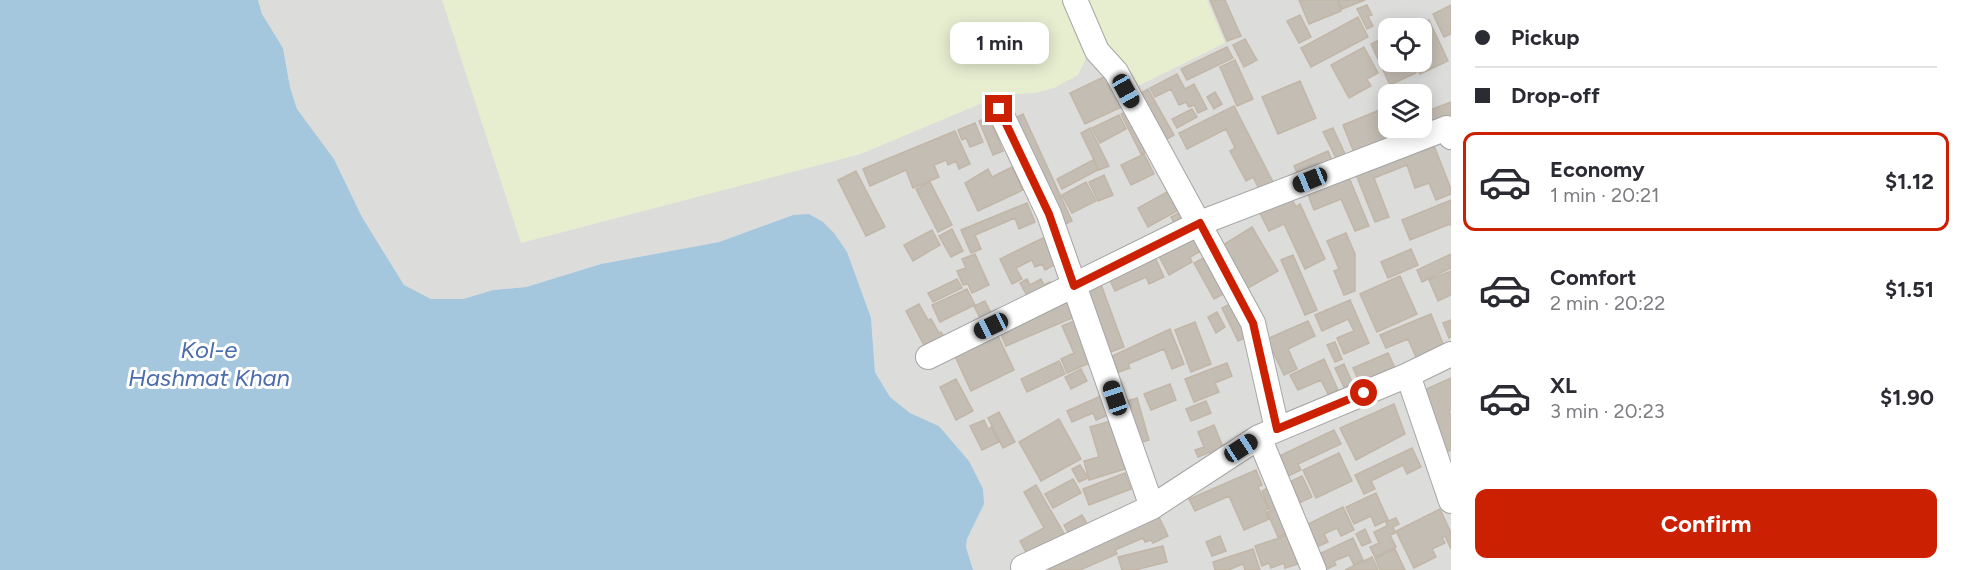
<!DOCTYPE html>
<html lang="en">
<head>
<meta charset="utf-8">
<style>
  :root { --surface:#fff; --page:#f7f7f7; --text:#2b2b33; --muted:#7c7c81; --line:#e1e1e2; --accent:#cb2102 }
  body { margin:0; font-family:Figtree,sans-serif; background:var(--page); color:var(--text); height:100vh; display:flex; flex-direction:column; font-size:22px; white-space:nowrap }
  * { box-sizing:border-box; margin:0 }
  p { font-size:20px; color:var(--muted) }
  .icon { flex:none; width:33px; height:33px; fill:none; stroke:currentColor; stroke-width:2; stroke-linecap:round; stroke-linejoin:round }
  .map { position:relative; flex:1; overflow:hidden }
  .drawer { display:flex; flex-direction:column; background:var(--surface); width:510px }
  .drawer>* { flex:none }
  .banner { display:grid; align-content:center; height:132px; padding:0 24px; background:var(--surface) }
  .tools { position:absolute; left:1378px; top:18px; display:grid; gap:12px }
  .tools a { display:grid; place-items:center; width:54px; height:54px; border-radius:12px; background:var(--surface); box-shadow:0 3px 15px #0003; font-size:30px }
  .end { position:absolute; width:27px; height:27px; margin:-14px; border:8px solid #cb2102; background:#fff; box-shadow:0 0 0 3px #fff }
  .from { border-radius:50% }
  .bubble { position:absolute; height:42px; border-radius:12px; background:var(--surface); box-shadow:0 3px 15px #0003; font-size:20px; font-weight:700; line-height:42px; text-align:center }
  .car { position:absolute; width:18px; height:36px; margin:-18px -9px; border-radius:8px; box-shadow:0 0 4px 2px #0007; background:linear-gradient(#222 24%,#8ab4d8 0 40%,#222 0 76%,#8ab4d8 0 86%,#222 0) }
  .banner b { display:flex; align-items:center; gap:21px; height:57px; font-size:22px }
  .banner b+b { border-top:2px solid var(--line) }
  .banner i { width:15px; height:15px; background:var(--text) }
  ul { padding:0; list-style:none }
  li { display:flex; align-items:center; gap:18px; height:99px; margin:0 12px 9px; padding:0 12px; border:3px solid transparent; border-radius:12px }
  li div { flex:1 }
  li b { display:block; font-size:22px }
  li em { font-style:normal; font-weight:700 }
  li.current { border-color:var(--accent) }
  li>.icon { width:54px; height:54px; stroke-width:1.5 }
  .primary-button { display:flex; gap:12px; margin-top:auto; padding:12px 24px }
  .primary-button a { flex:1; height:69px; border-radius:12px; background:var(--accent); color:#fff; font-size:24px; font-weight:700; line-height:69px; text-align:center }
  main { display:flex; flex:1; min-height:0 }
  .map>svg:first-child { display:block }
  .residential { fill:#dcdcdb; fill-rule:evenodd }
  .farmland { fill:#e7eed0 }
  .water { fill:#a5c7dd }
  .building { fill:#c4bdb4; stroke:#c1b6a7; stroke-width:1.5 }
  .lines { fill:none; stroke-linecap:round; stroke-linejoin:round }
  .minor-casing { stroke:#a5a5a5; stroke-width:26 }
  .minor { stroke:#fff; stroke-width:24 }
  .route { stroke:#cb2102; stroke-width:8 }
  .labels { text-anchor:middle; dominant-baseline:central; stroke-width:6; stroke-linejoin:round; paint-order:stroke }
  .water-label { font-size:24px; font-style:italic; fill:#4b6dad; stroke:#fff }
</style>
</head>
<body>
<main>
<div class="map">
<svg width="1451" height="570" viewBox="0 0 1451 570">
  <rect width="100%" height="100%" fill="#efede5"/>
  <path class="residential" d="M258,0H1451V570H973L966,547L967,539L984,504L969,461L939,426L910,413L890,397L875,372L871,318L793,215L719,242L601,264L526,287L493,290L463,299H431L404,285L362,217L334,159L297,109L290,87L283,48L262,14ZM1389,28H1422V62H1389ZM1389,94H1422V128H1389Z"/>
  <path class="farmland" d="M442,0H1070L1091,49L1078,75L1054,88L1035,93L1001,95L861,154L521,243Z
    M1078,0H1207L1225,43L1134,88L1100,49Z"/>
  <path class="water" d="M0,0H258L262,14L283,48L290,87L297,109L334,159L362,217L404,285L431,299H463L493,290L526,287L601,264L719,242L793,215L809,214L823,222L834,233L847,252L871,318L875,372L890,397L910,413L939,426L969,461L983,489L984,504L967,539L966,547L973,570H0Z"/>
  <path class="building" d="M1210,0H1225L1241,36L1227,41Z
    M1299,0H1337L1341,11L1309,24Z
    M1338,0H1365L1342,9Z
    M1367,5L1372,15L1368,16L1373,26L1367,29L1357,9Z
    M1451,5V34L1444,37L1433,14Z
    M1300,15L1311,37L1299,43L1287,21Z
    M1358,17L1368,37L1311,67L1301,48Z
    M1429,20L1448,61L1420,74L1414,62H1422V28H1410Z
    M1389,36V62H1410L1416,73L1390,85L1371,44Z
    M1245,39L1257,60L1244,67L1233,45Z
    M1227,47L1233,58L1187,80L1181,69Z
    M1364,47L1378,73L1367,79L1371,86L1349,98L1331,65Z
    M1235,60L1253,99L1237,106L1220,67Z
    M1112,73L1126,105L1085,124L1070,93Z
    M1177,74L1185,89L1194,84L1207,109L1198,113L1194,105L1189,107L1186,102L1179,105L1171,89L1155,97L1150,88Z
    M1300,81L1316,118L1278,134L1262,97Z
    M1148,89L1174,135L1162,142L1136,96Z
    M1215,92L1222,104L1214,109L1207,97Z
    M1451,102V115L1422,126V113Z
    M1234,106L1273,182L1259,189L1253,177L1246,181L1230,151L1235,148L1226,129L1187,149L1179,133Z
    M1389,106V128H1413L1414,131L1355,155L1343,125Z
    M1133,108L1153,148L1141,154L1121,114Z
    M1192,109L1197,117L1177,128L1172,119Z
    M1023,114L1072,221L1061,226L1011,120Z
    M1119,115L1126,129L1100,143L1092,128Z
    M989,117L1003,151L993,155L979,121Z
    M975,123L983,142L970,147L966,138L962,140L958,130Z
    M1090,128L1109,166L1099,170L1081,133Z
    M1333,128L1345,154L1336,158L1323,132Z
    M955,131L970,164L959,169L956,161L948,165L946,160L934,165L939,177L913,188L906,170L870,186L863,169Z
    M1431,138L1451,189V194L1436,200L1429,183L1415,188L1407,165L1374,178L1389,217L1375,222L1353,167Z
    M1328,151L1333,163L1299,177L1294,166Z
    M1144,154L1154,174L1131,185L1121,165Z
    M1093,160L1098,170L1062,189L1057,179Z
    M1012,167L1023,190L978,211L965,183L988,169L992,177Z
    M856,171L885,227L866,236L838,180Z
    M1104,175L1113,195L1098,201L1089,182Z
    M1348,175L1369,226L1355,231L1341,199L1314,210L1307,192Z
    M930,182L952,225L938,232L916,189Z
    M1086,182L1096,201L1072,213L1062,195Z
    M1176,187L1186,206L1148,227L1138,208Z
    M1291,197L1296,207L1300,204L1325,259L1305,269L1284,224L1269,231L1259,211Z
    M1451,200V226L1450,224L1410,240L1402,220Z
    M1027,203L1035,222L1019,229L1015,218L975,235L981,249L971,253L961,230Z
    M1186,209L1191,218L1176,226L1171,217Z
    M1252,227L1278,271L1248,288L1223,245Z
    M952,229L963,251L951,257L939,236Z
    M932,230L940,245L913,261L904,245Z
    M1194,230L1205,249L1190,257L1192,262L1169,275L1156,251Z
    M1346,233L1355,254V291L1344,295L1334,271L1339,269L1327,241Z
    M1045,237L1058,263L1045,270L1042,264L1035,267L1032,260L1016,268L1022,279L1012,284L1000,259Z
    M1411,249L1418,265L1388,278L1381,262Z
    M1152,251L1164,277L1149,284L1146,277L1115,291L1106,272Z
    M975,254L989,285L972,293L968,284L963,285L957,271L966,268L962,259Z
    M1451,254V268L1422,282L1417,270Z
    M1293,255L1317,310L1305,315L1281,260Z
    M1207,256L1227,292L1214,299L1194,263Z
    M1451,271V295L1438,301L1429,280Z
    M1400,276L1417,314L1377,332L1360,294Z
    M957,279L962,288L933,302L928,293Z
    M1027,279L1030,285L1041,279L1044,285L1050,282L1053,288L1030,301L1020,283Z
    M1099,279L1124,347L1105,354L1081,286Z
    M967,289L975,305L940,322L932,305Z
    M1070,294L1079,315L1006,346L997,325Z
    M1350,300L1369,343L1344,354L1337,338L1354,331L1348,319L1322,331L1315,315Z
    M985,301L992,315L981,320L974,306Z
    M1236,301L1252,335L1238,341L1222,308Z
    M919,304L928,320L931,319L939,333L941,332L945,339L926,349L906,311Z
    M1217,312L1225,327L1216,333L1208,317Z
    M1431,314L1444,346L1416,357L1408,339L1386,348L1380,335Z
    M1079,319L1096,360L1067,373L1061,359L1074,353L1062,326Z
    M1451,320V337L1449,338L1443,323Z
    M1308,321L1315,336L1288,349L1297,369L1284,375L1267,339Z
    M1195,322L1211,364L1191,372L1175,330Z
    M1170,329L1184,364L1172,369L1164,349L1128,364L1130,368L1119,372L1112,356Z
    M997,334L1014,370L971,391L954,354Z
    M1335,342L1342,359L1335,362L1327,345Z
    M1388,353L1395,368L1360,384L1353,368Z
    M1324,359L1338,390L1328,394L1321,380L1298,390L1290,375Z
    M1059,361L1065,374L1027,392L1021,379Z
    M1227,363L1232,376L1215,383L1219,392L1194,402L1185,379Z
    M1344,364L1353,384L1344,387L1335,368Z
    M1081,369L1087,381L1071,389L1065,377Z
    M1451,378V410L1449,411L1451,416V450L1447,452L1420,392Z
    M956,379L973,411L956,420L940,387Z
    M1170,384L1176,400L1151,410L1144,394Z
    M1103,395L1108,415L1096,420L1093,413L1072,422L1067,411Z
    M1137,398L1149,440L1136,444L1124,402Z
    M1206,401L1211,413L1191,421L1186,409Z
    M1394,404L1405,434L1356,460L1340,428Z
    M999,412L1015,442L1003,448L988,418Z
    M1059,419L1081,459L1041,481L1019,442Z
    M984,420L988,429L991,427L999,442L982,450L970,426Z
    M1111,421L1125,469L1089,480L1084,461L1099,457L1090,427Z
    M1214,425L1223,447L1198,457L1195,450L1204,447L1198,432Z
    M1334,430L1341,444L1298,464L1301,470L1286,477L1277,457Z
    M1412,448L1421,467L1407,474L1403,465L1371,481L1375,489L1364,494L1355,475Z
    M1339,453L1352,481L1316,498L1303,470Z
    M1080,465L1088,478L1079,482L1072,469Z
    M1256,470L1262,485L1258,487L1268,509L1265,510L1269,519L1244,530L1229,496L1195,511L1189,499Z
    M1125,473L1131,489L1089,505L1083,489Z
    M1302,476L1312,497L1297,504L1287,483Z
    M1073,479L1081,493L1053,508L1045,494Z
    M1036,485L1066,537L1029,558L1020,541L1044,528L1024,492Z
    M1269,487L1277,506L1269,509L1262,491Z
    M1376,493L1388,520L1375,526L1371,516L1354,524L1346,507Z
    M1279,507L1290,532L1278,537L1267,512Z
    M1343,507L1354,530L1341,536L1337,528L1324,534L1328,542L1315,548L1304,526Z
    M1440,509L1451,533V549L1445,536L1442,538L1445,543L1432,549L1436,557L1414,568L1396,531Z
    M1082,515L1089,527L1071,537L1064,525Z
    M1158,515L1168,536L1153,543L1151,540L1145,542L1143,538L1115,550L1117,554L1080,570H1030Z
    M1396,518L1399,524L1393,527L1395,533L1390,535L1396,547L1375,557L1370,547L1379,543L1374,532L1387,526L1386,522Z
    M1365,529L1371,542L1362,546L1356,534Z
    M1291,534L1301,563L1285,568L1284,563L1271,568L1269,563L1262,566L1255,546Z
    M1220,536L1226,551L1212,556L1206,542Z
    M1353,538L1363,560L1354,565L1349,555L1334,561L1336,565L1325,570L1313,557Z
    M1163,546L1167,562L1135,570H1122L1118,557Z
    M1253,549L1260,570H1245L1243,564L1228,570H1215L1213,562Z
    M1395,549L1405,570H1380L1375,558Z
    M1372,557L1378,570H1345Z"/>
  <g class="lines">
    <defs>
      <path id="minor" d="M1075,0L1097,51L1116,72L1253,323L1277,429
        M999,109L1049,214L1152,507
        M928,357L1200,223L1447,128L1451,137
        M1408,375L1451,501
        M1259,437L1314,570
        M1023,567L1152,507L1259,437L1408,375L1451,354"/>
    </defs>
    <use href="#minor" class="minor-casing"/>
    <use href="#minor" class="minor"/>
  </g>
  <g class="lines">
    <path class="route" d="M999,109L1049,214L1074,286L1200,223L1253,323L1277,429L1364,393"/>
  </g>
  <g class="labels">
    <g class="water-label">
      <text x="209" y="349">Kol-e<tspan x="209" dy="28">Hashmat Khan</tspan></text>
    </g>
  </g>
</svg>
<div class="tools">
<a><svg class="icon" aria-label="locate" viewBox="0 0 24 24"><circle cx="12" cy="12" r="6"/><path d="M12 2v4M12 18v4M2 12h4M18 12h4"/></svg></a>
<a><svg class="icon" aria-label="layers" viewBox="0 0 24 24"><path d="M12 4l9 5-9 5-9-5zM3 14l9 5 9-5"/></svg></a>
</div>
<i class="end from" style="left:1364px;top:393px"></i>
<i class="end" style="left:999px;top:109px"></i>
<div class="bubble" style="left:950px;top:22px;width:99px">1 min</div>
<i class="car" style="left:1126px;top:91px;rotate:151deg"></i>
<i class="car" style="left:1310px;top:180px;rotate:248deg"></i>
<i class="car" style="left:991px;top:326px;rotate:244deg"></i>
<i class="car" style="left:1115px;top:398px;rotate:341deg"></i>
<i class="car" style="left:1241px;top:448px;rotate:57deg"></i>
</div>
<section class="drawer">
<div class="banner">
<b><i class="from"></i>Pickup</b>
<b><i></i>Drop-off</b>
</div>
<ul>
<li class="current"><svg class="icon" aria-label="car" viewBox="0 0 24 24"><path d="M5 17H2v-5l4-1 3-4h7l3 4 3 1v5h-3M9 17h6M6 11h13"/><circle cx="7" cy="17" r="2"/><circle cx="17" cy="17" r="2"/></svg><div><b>Economy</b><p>1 min · 20:21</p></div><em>$1.12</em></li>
<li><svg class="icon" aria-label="car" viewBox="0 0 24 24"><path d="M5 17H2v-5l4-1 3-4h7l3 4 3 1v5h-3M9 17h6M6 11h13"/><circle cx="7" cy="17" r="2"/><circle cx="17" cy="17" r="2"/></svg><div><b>Comfort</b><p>2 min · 20:22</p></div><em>$1.51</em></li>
<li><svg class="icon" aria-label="car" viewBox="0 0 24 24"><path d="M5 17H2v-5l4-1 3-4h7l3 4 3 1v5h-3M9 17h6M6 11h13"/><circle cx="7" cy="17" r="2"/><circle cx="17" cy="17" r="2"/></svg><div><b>XL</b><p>3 min · 20:23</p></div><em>$1.90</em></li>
</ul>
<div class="primary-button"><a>Confirm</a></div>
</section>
</main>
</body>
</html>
